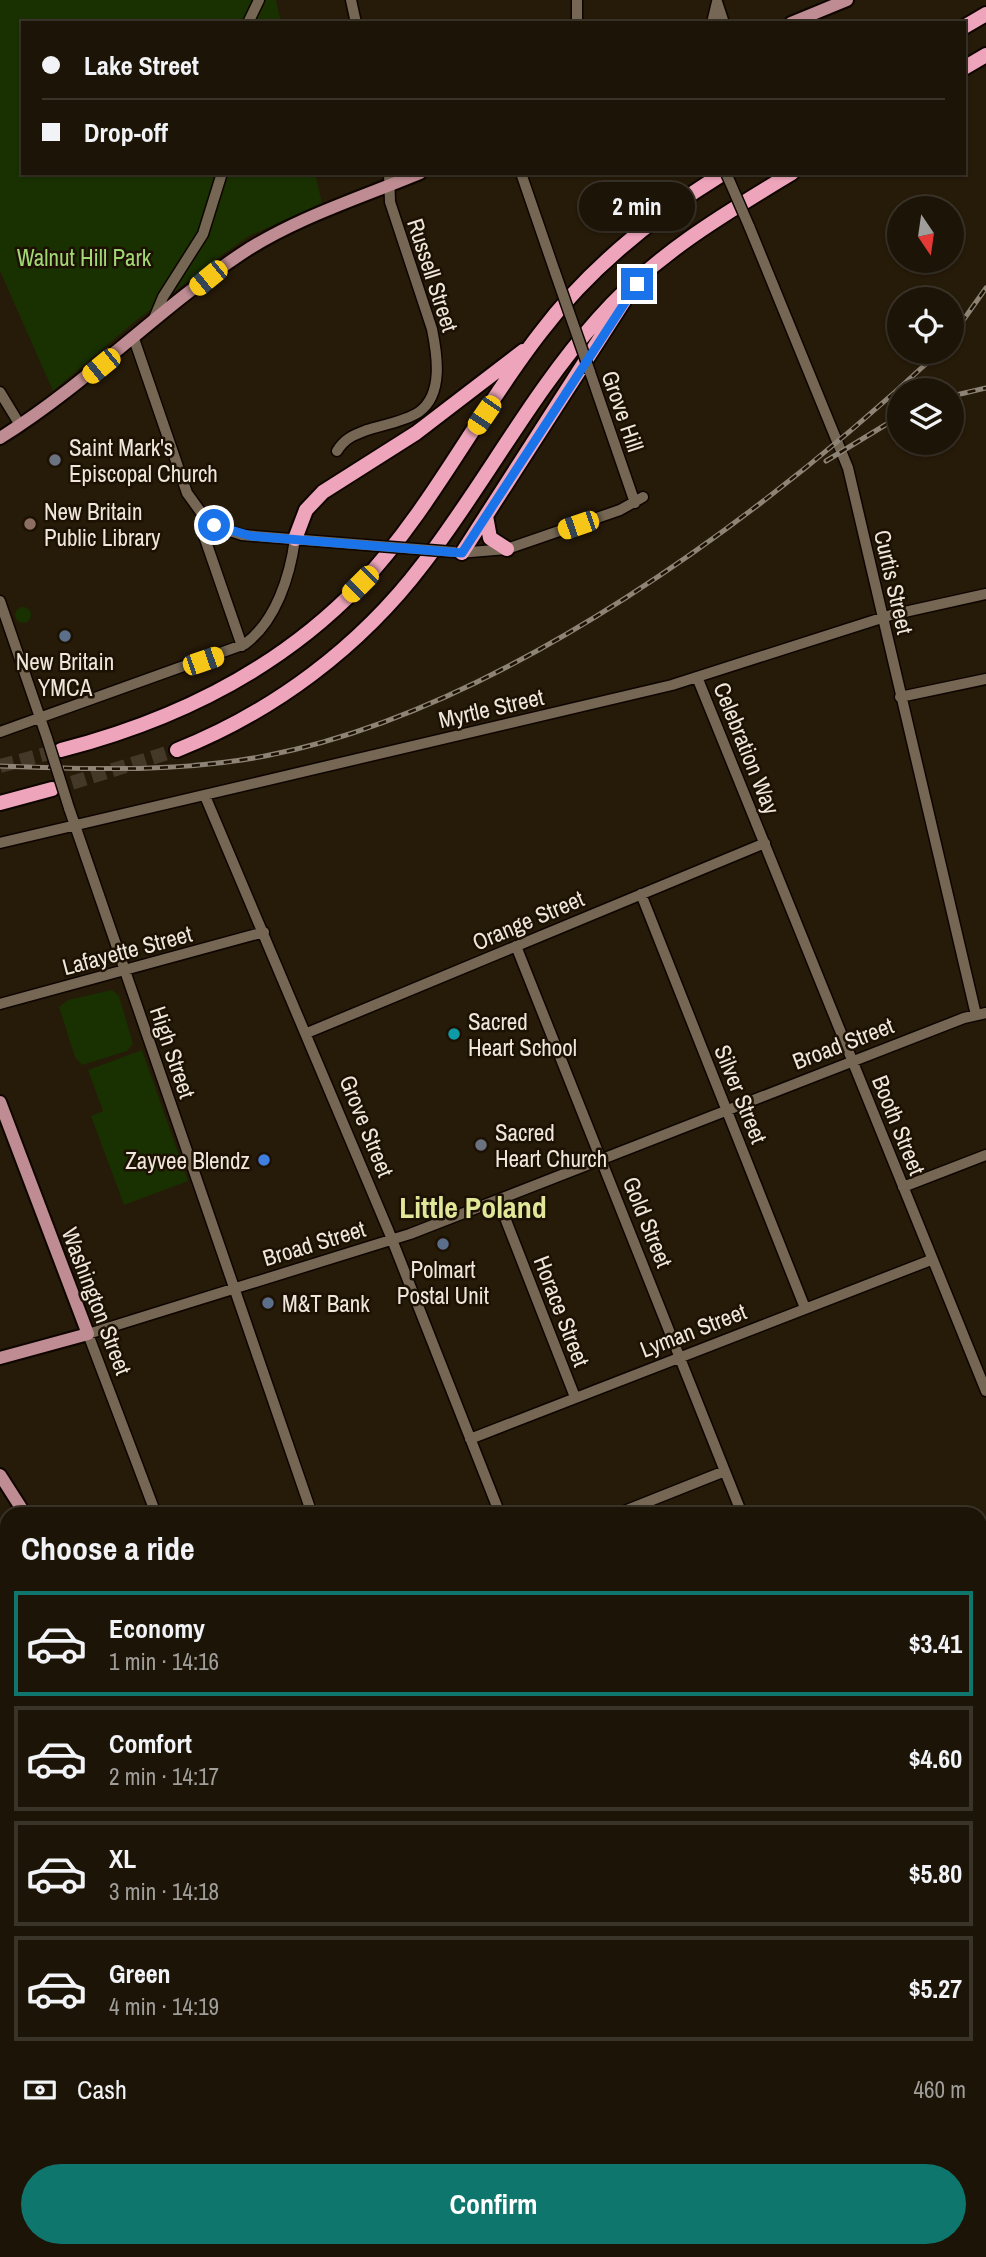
<!DOCTYPE html>
<html lang="en">
<head>
<meta charset="utf-8">
<style>
  :root { --surface:#1c1407; --page:#251d11; --text:#f1f3f6; --muted:#a09e9b; --line:#3a3328; --accent:#0f766e }
  body { margin:0; font-family:"Archivo Narrow",sans-serif; background:var(--page); color:var(--text); height:100vh; display:flex; flex-direction:column; font-size:26px; white-space:nowrap }
  * { box-sizing:border-box; margin:0 }
  p { font-size:23px; color:var(--muted) }
  .icon { flex:none; width:38px; height:38px; fill:none; stroke:currentColor; stroke-width:2; stroke-linecap:round; stroke-linejoin:round }
  .map { position:relative; flex:1; overflow:hidden }
  .side { position:absolute; left:0px; top:1507px; width:987px; height:751px; display:flex; flex-direction:column; background:var(--surface); border-radius:21px 21px 0 0; box-shadow:0 2px 5px #0004,0 0 0 2px var(--line) }
  .side>* { flex:none }
  .guide { position:absolute; left:21px; top:21px; width:945px; height:154px; border-radius:0px; box-shadow:0 2px 5px #0004,0 0 0 2px var(--line); display:grid; align-content:center; height:154px; padding:0 21px; background:var(--surface) }
  .needle { width:46px; rotate:167deg }
  .buttons { position:absolute; left:887px; top:196px; display:grid; gap:14px }
  .buttons a { display:grid; place-items:center; width:77px; height:77px; border-radius:50%; background:var(--surface); box-shadow:0 2px 5px #0004,0 0 0 2px var(--line); font-size:35px }
  .end { position:absolute; width:32px; height:32px; margin:-16px; border:9px solid #1a73e8; background:#fff; box-shadow:0 0 0 4px #fff }
  .from { border-radius:50% }
  .bubble { position:absolute; height:49px; border-radius:24px; background:var(--surface); box-shadow:0 2px 5px #0004,0 0 0 2px var(--line); font-size:23px; font-weight:800; line-height:49px; text-align:center }
  .car { position:absolute; width:21px; height:42px; margin:-21px -10px; border-radius:9px; box-shadow:0 0 5px 2px #0007; background:linear-gradient(#f5c518 24%,#345 0 40%,#f5c518 0 76%,#345 0 86%,#f5c518 0) }
  .guide b { display:flex; align-items:center; gap:24px; height:66px; font-size:26px }
  .guide b+b { border-top:2px solid var(--line) }
  .guide i { width:18px; height:18px; background:var(--text) }
  ul { padding:0; list-style:none }
  li { display:flex; align-items:center; gap:21px; height:105px; margin:0 14px 10px; padding:0 7px; border:4px solid var(--line); border-radius:0px }
  li div { flex:1 }
  li b { display:block; font-size:26px }
  li em { font-style:normal; font-weight:800 }
  li.current { border-color:var(--accent) }
  li>.icon { width:63px; height:63px; stroke-width:1.5 }
  h2 { padding:0 21px; font-size:32px; line-height:84px }
  .pay { display:flex; align-items:center; gap:18px; height:77px; padding:0 21px; font-size:26px }
  .pay p { margin-inline-start:auto }
  .action { display:flex; gap:14px; margin-top:auto; padding:14px 21px }
  .action a { flex:1; height:80px; border-radius:42px; background:var(--accent); color:#fff; font-size:28px; font-weight:800; line-height:80px; text-align:center }
  .map>svg:first-child { display:block }
  .green { fill:#193100 }
  .lines { fill:none; stroke-linecap:round; stroke-linejoin:round }
  .highway-tunnel { stroke:#443929; stroke-width:14; stroke-dasharray:14 7; stroke-linecap:butt }
  .minor-casing { stroke:#0e0500; stroke-width:13 }
  .major-casing { stroke:#0e0500; stroke-width:16 }
  .highway-casing { stroke:#0e0500; stroke-width:18 }
  .minor { stroke:#756754; stroke-width:10 }
  .major { stroke:#be8c92; stroke-width:12 }
  .highway { stroke:#eea5bc; stroke-width:14 }
  .rail-casing { stroke:#8d8476; stroke-width:5 }
  .rail { stroke:#1c1102; stroke-width:2.5; stroke-dasharray:8; stroke-linecap:butt }
  .minor-bridge-casing { stroke:#0e0500; stroke-width:13; stroke-linecap:butt }
  .minor-bridge { stroke:#756754; stroke-width:10 }
  .route { stroke:#1a73e8; stroke-width:9 }
  .worship-dot { fill:#6b7280; stroke:#1c1102; stroke-width:2.5 }
  .education-dot { fill:#8d6e63; stroke:#1c1102; stroke-width:2.5 }
  .service-dot { fill:#5c6f8a; stroke:#1c1102; stroke-width:2.5 }
  .culture-dot { fill:#0f9aa8; stroke:#1c1102; stroke-width:2.5 }
  .shop-dot { fill:#3f7fe0; stroke:#1c1102; stroke-width:2.5 }
  .labels { text-anchor:middle; dominant-baseline:central; stroke-width:5; stroke-linejoin:round; paint-order:stroke }
  .park-label { font-size:23px; fill:#a1d774; stroke:#1c1102 }
  .street-label { font-size:23px; fill:#efe7dc; stroke:#1c1102 }
  .poi-label { font-size:23px; fill:#efe7dc; stroke:#1c1102; text-anchor:start }
  .district-label { font-size:30px; font-weight:bold; fill:#e0e799; stroke:#1c1102 }
</style>
</head>
<body>
<div class="map">
<svg width="986" height="2257" viewBox="0 0 986 2257">
  <rect width="100%" height="100%" fill="#261a09"/>
  <path class="green" d="M0,0H276L281,23H23V173H315L322,203L249,236L226,252L133,323L53,391L0,271Z
    M15 615a8 8 0 1 1 16 0a8 8 0 1 1-16 0Z
    M112,990L119,996L133,1044L127,1051L82,1065L75,1057L59,1007L68,1000Z
    M142,1050L188,1181L124,1205L91,1116L103,1111L88,1070Z
    M7,1700V2022L0,2005V1703Z
    M980,1860L986,1871V1906L980,1908Z"/>
  <g class="lines">
    <path class="highway-tunnel" d="M0,766L61,750
      M52,789L177,750"/>
    <defs>
      <path id="minor" d="M351,0L356,23
        M248,23L259,0
        M577,23V0
        M712,23L717,2L724,23
        M521,173L555,272
        M749,226L848,468L976,1015
        M153,321L163,297L203,234L222,173
        M134,339L187,493L205,518L218,527L242,535L366,545
        M590,372L635,503
        M0,392L20,425
        M337,451C345,438 354,435 367,430C383,425 406,421 419,412C444,394 437,354 432,329L390,202L389,173
        M205,518L203,533L242,646
        M458,553L507,549L620,510L643,497
        M0,601L47,738
        M697,677L986,1391
        M900,697L986,679
        M0,732L245,644C276,621 290,576 295,539
        M205,796L389,1232L500,1514
        M69,808L312,1514
        M0,843L672,685L891,615L986,594
        M641,894L805,1308
        M516,946L742,1514
        M0,1004L264,932
        M307,1033L765,843
        M903,1187L986,1155
        M498,1200L575,1397
        M470,1439L931,1260
        M156,1514L88,1334L410,1234L964,1018L986,1013
        M617,1514L725,1471
        M0,1629L7,1625
        M980,1811H986
        M980,1960L986,1958
        M980,2067L986,2065
        M0,2163L4,2172
        M980,2171L986,2170
        M105,2250L107,2257
        M358,2250L360,2257
        M775,2250L777,2257
        M290,2257L301,2250"/>
      <path id="major" d="M791,23L847,0
        M0,438C87,384 157,310 241,254C295,218 360,198 420,173
        M0,1102L88,1334L0,1358
        M0,1475L25,1514
        M641,2250L644,2257"/>
      <path id="highway" d="M964,27L986,14
        M964,68L986,55
        M486,516L490,538L507,549
        M295,539L306,510L323,492L416,433L523,351
        M462,553L624,301
        M61,750C174,721 277,671 359,586C431,510 477,414 541,332C591,266 654,216 724,173
        M177,750C273,712 360,647 423,564C484,485 531,394 598,319C652,257 722,215 792,173
        M0,803L52,789"/>
    </defs>
    <use href="#minor" class="minor-casing"/>
    <use href="#major" class="major-casing"/>
    <use href="#highway" class="highway-casing"/>
    <use href="#minor" class="minor"/>
    <use href="#major" class="major"/>
    <use href="#highway" class="highway"/>
    <defs>
      <path id="rail" d="M952,336L986,288
        M952,396L986,388
        M826,461L900,416
        M0,766C89,769 177,773 265,756C503,710 764,515 939,352"/>
    </defs>
    <use href="#rail" class="rail-casing"/>
    <use href="#rail" class="rail"/>
    <defs>
      <path id="minor-bridge" d="M726,173L749,226
        M555,272L590,372
        M366,545L454,552
        M47,738L69,808"/>
    </defs>
    <use href="#minor-bridge" class="minor-bridge-casing"/>
    <use href="#minor-bridge" class="minor-bridge"/>
  </g>
  <g class="lines">
    <path class="route" d="M214,525L251,536L462,553L637,284"/>
  </g>
  <g class="worship-dot">
    <circle cx="55" cy="460" r="7"/>
    <circle cx="481" cy="1145" r="7"/>
  </g>
  <circle class="education-dot" cx="30" cy="524" r="7"/>
  <g class="service-dot">
    <circle cx="65" cy="636" r="7"/>
    <circle cx="443" cy="1244" r="7"/>
    <circle cx="268" cy="1303" r="7"/>
  </g>
  <circle class="culture-dot" cx="454" cy="1034" r="7"/>
  <circle class="shop-dot" cx="264" cy="1160" r="7"/>
  <g class="labels">
    <g class="park-label">
      <text x="84" y="257">Walnut Hill Park</text>
    </g>
    <g class="street-label">
      <text transform="translate(433 275) rotate(72)">Russell Street</text>
      <text transform="translate(623 411) rotate(71)">Grove Hill</text>
      <text transform="translate(894 582) rotate(77)">Curtis Street</text>
      <text transform="translate(491 708) rotate(-13)">Myrtle Street</text>
      <text transform="translate(747 748) rotate(68)">Celebration Way</text>
      <text transform="translate(528 920) rotate(-23)">Orange Street</text>
      <text transform="translate(127 950) rotate(-15)">Lafayette Street</text>
      <text transform="translate(843 1043) rotate(-21)">Broad Street</text>
      <text transform="translate(173 1052) rotate(71)">High Street</text>
      <text transform="translate(741 1094) rotate(68)">Silver Street</text>
      <text transform="translate(899 1125) rotate(68)">Booth Street</text>
      <text transform="translate(367 1126) rotate(68)">Grove Street</text>
      <text transform="translate(648 1222) rotate(68)">Gold Street</text>
      <text transform="translate(314 1243) rotate(-17)">Broad Street</text>
      <text transform="translate(97 1301) rotate(69)">Washington Street</text>
      <text transform="translate(562 1311) rotate(69)">Horace Street</text>
      <text transform="translate(693 1330) rotate(-21)">Lyman Street</text>
    </g>
    <g class="poi-label">
      <text x="69" y="447">Saint Mark's<tspan x="69" dy="26">Episcopal Church</tspan></text>
      <text x="44" y="511">New Britain<tspan x="44" dy="26">Public Library</tspan></text>
      <text x="65" y="661" text-anchor="middle">New Britain<tspan x="65" dy="26">YMCA</tspan></text>
      <text x="468" y="1021">Sacred<tspan x="468" dy="26">Heart School</tspan></text>
      <text x="495" y="1132">Sacred<tspan x="495" dy="26">Heart Church</tspan></text>
      <text x="250" y="1160" text-anchor="end">Zayvee Blendz</text>
      <text x="443" y="1269" text-anchor="middle">Polmart<tspan x="443" dy="26">Postal Unit</tspan></text>
      <text x="282" y="1303">M&amp;T Bank</text>
    </g>
    <g class="district-label">
      <text x="473" y="1207">Little Poland</text>
    </g>
  </g>
</svg>
<div class="buttons">
<a><svg class="needle" viewBox="-14 -14 28 28"><path d="M0-13l5 13h-10z" fill="#e53935"/><path d="M0 13l5-13h-10z" fill="#a09e9b"/></svg></a>
<a><svg class="icon" aria-label="locate" viewBox="0 0 24 24"><circle cx="12" cy="12" r="6"/><path d="M12 2v4M12 18v4M2 12h4M18 12h4"/></svg></a>
<a><svg class="icon" aria-label="layers" viewBox="0 0 24 24"><path d="M12 4l9 5-9 5-9-5zM3 14l9 5 9-5"/></svg></a>
</div>
<i class="end from" style="left:214px;top:525px"></i>
<i class="end" style="left:637px;top:284px"></i>
<div class="bubble" style="left:579px;top:182px;width:116px">2 min</div>
<i class="car" style="left:208px;top:278px;rotate:231deg"></i>
<i class="car" style="left:101px;top:366px;rotate:231deg"></i>
<i class="car" style="left:484px;top:415px;rotate:214deg"></i>
<i class="car" style="left:578px;top:525px;rotate:251deg"></i>
<i class="car" style="left:360px;top:584px;rotate:225deg"></i>
<i class="car" style="left:203px;top:661px;rotate:71deg"></i>
<div class="guide">
<b><i class="from"></i>Lake Street</b>
<b><i></i>Drop-off</b>
</div>
<section class="side">
<h2>Choose a ride</h2>
<ul>
<li class="current"><svg class="icon" aria-label="car" viewBox="0 0 24 24"><path d="M5 17H2v-5l4-1 3-4h7l3 4 3 1v5h-3M9 17h6M6 11h13"/><circle cx="7" cy="17" r="2"/><circle cx="17" cy="17" r="2"/></svg><div><b>Economy</b><p>1 min · 14:16</p></div><em>$3.41</em></li>
<li><svg class="icon" aria-label="car" viewBox="0 0 24 24"><path d="M5 17H2v-5l4-1 3-4h7l3 4 3 1v5h-3M9 17h6M6 11h13"/><circle cx="7" cy="17" r="2"/><circle cx="17" cy="17" r="2"/></svg><div><b>Comfort</b><p>2 min · 14:17</p></div><em>$4.60</em></li>
<li><svg class="icon" aria-label="car" viewBox="0 0 24 24"><path d="M5 17H2v-5l4-1 3-4h7l3 4 3 1v5h-3M9 17h6M6 11h13"/><circle cx="7" cy="17" r="2"/><circle cx="17" cy="17" r="2"/></svg><div><b>XL</b><p>3 min · 14:18</p></div><em>$5.80</em></li>
<li><svg class="icon" aria-label="car" viewBox="0 0 24 24"><path d="M5 17H2v-5l4-1 3-4h7l3 4 3 1v5h-3M9 17h6M6 11h13"/><circle cx="7" cy="17" r="2"/><circle cx="17" cy="17" r="2"/></svg><div><b>Green</b><p>4 min · 14:19</p></div><em>$5.27</em></li>
</ul>
<div class="pay"><svg class="icon" aria-label="cash" viewBox="0 0 24 24"><path d="M3 7h18v10H3z"/><circle cx="12" cy="12" r="2"/></svg>Cash<p>460 m</p></div>
<div class="action"><a>Confirm</a></div>
</section>
</div>
</body>
</html>
